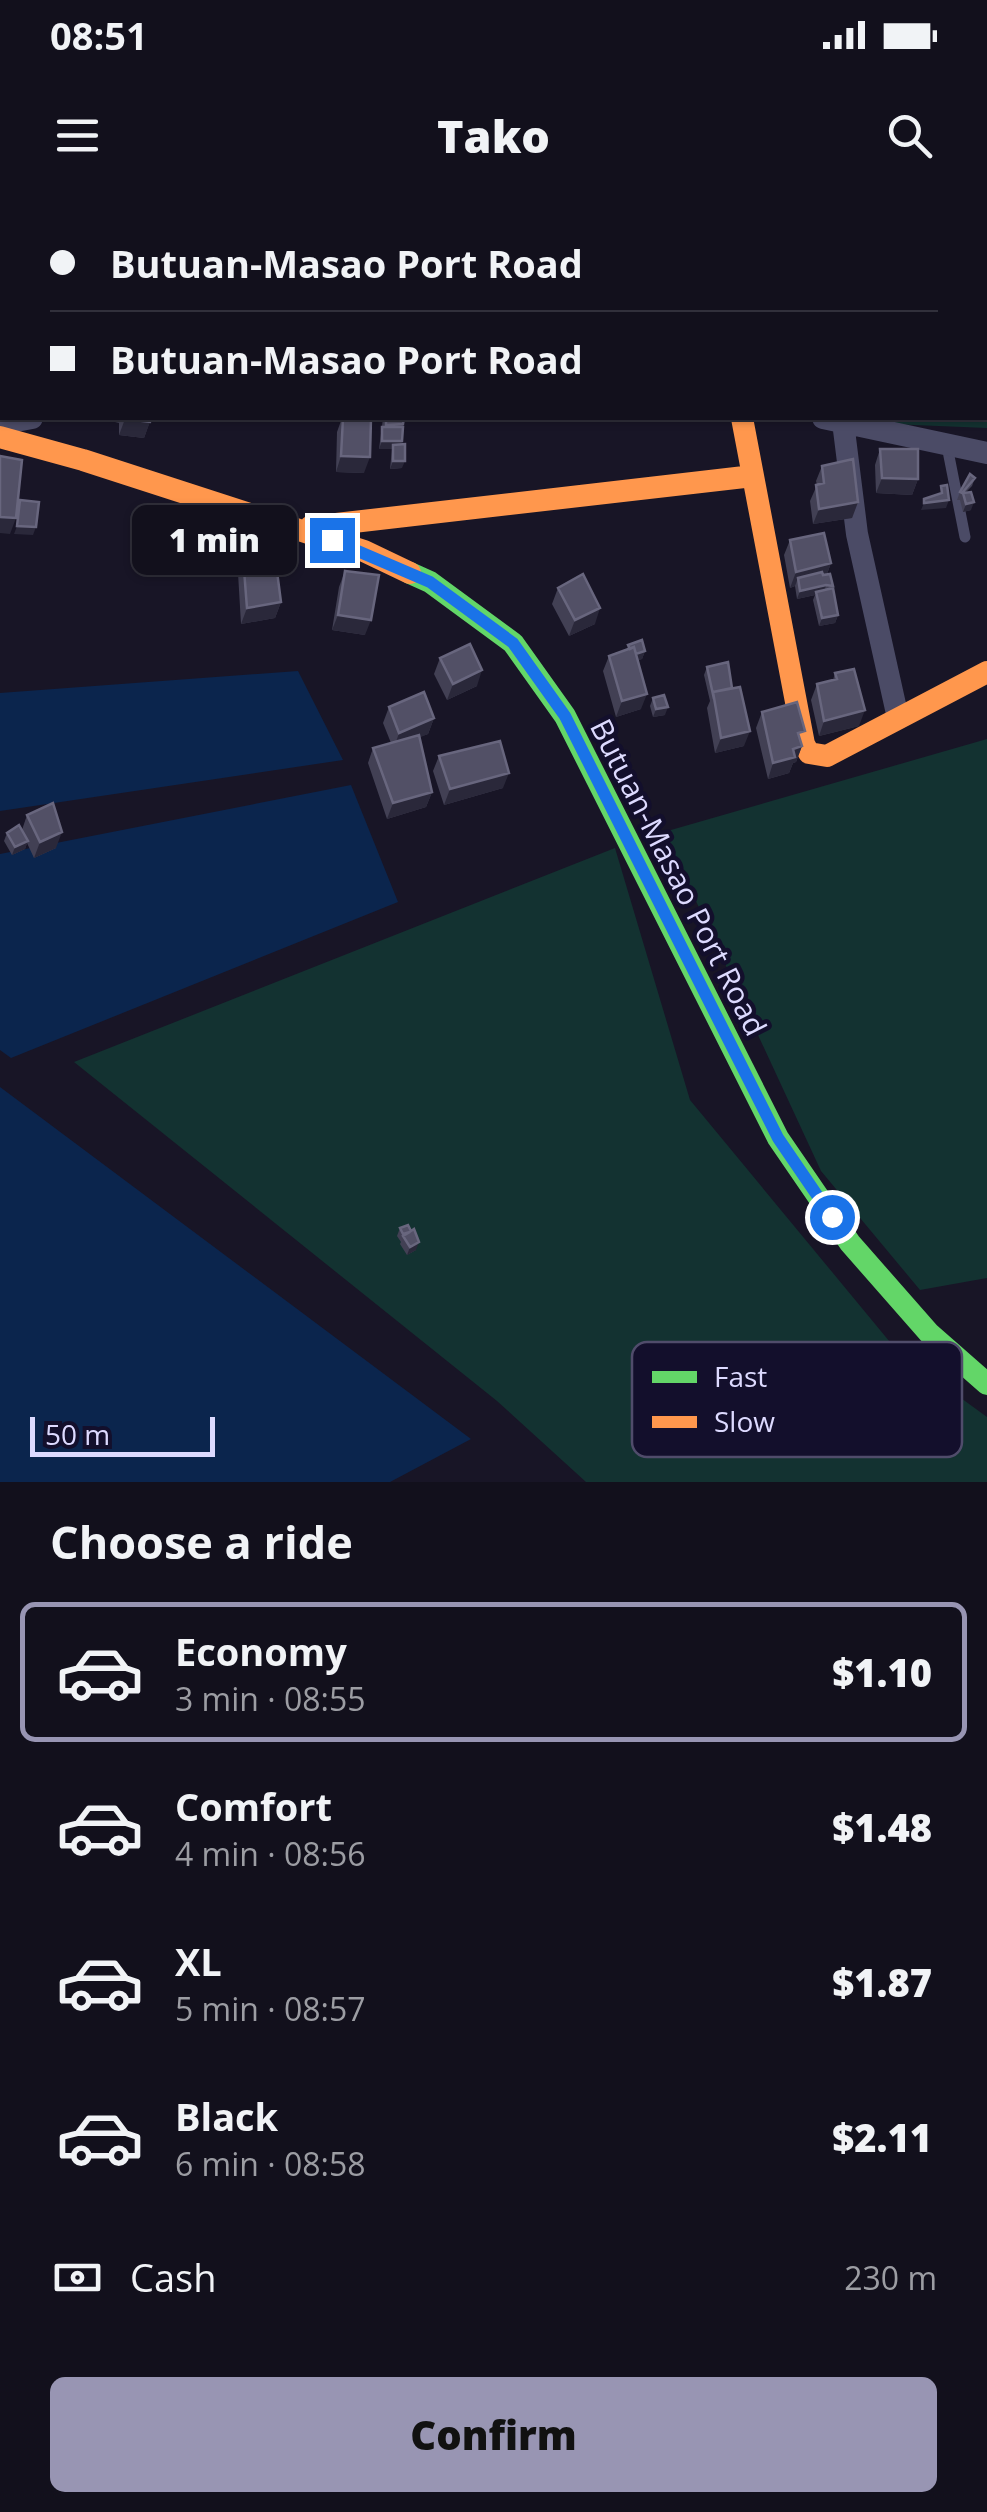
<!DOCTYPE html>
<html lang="en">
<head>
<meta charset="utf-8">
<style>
  :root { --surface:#12101c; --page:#1f1e29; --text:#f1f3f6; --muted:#9c9da3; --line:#31303b; --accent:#9895b3 }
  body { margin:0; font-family:"Open Sans",sans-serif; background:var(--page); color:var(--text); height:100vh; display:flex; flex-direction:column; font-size:38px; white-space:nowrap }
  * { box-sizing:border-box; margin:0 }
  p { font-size:32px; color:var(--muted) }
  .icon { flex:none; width:55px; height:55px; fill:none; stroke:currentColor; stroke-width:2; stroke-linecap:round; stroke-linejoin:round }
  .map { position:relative; height:1282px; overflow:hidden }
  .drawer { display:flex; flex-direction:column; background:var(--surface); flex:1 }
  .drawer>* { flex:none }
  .banner { position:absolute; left:0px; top:0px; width:988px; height:220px; box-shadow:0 2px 8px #0004,0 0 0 2px var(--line); display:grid; align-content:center; height:220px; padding:0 50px; background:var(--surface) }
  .scale { position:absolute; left:30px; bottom:25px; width:185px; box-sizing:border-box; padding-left:10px; border:5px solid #dddaff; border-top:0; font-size:28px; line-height:35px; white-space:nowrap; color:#dddaff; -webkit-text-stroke:8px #130f2c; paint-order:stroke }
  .end { position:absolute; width:45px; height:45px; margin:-22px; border:12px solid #1a73e8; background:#fff; box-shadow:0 0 0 5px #fff }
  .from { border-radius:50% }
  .bubble { position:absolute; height:70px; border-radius:15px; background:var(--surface); box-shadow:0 2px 8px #0004,0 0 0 2px var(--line); font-size:32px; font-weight:800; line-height:70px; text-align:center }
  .banner b { display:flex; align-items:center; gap:35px; height:95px; font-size:38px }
  .banner b+b { border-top:2px solid var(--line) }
  .banner i { width:25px; height:25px; background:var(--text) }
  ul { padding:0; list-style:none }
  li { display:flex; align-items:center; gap:30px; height:140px; margin:0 20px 15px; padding:0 30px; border:5px solid transparent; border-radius:15px }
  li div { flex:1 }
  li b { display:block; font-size:38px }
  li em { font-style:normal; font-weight:800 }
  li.current { border-color:var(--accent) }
  li>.icon { width:90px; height:90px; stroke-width:1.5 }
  h2 { padding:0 50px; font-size:45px; line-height:120px }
  .pay { display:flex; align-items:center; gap:25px; height:110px; padding:0 50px; font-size:38px }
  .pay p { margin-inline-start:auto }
  .button { display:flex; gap:20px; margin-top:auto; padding:20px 50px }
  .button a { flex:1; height:115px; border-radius:15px; background:var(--accent); color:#111; font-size:40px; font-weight:800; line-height:115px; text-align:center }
  .status { display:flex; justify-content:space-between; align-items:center; height:70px; padding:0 50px; background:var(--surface); direction:ltr }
  .status svg { height:28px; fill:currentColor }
  header { display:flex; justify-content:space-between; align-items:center; height:130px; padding:0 50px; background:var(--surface); font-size:45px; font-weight:800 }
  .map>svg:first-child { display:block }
  .green { fill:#133231 }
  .water { fill:#0b254d }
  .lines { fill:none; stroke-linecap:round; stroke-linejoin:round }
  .lane { stroke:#4b4b66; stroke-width:11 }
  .street { stroke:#4b4b66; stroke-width:22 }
  .fast { stroke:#63d668; stroke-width:22 }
  .slow { stroke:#ff974d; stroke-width:22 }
  .wall { fill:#424054 }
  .shaded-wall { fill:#2a283a }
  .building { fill:#525066; stroke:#68667e; stroke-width:2.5 }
  .route { stroke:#1a73e8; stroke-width:12 }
  .labels { text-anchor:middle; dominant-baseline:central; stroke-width:9; stroke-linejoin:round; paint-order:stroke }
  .street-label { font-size:30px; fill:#dddaff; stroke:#130f2c }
  .key { fill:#130f2c; stroke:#504c6b; stroke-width:2.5 }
  .key-label { font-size:28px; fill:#dddaff }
</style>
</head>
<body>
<div class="status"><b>08:51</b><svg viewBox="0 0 49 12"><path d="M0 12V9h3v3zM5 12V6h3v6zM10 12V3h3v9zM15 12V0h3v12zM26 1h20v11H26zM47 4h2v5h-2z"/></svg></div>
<header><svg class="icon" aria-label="menu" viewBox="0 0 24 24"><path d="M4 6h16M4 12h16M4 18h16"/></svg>Tako<svg class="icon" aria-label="search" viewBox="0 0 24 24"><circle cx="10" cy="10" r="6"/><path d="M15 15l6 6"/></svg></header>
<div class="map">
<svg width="987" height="1282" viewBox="0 0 987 1282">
  <rect width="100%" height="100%" fill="#181526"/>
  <path class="green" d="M32,0H987V228L743,218H985V2H30Z
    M987,539V1078L920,1090L821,971L664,632Z
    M615,648L690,900L899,1153L987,1217V1282H586L497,1201L74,862Z"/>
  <path class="water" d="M298,471L343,560L0,611V493Z
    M351,585L398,702L11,858L0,850V654Z
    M0,888V887L471,1239L390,1282H0Z"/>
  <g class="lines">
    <path class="lane" d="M947,246L965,337"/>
    <path class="street" d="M823,218L987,253
      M843,222L857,334L898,518
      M0,224L32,218"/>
    <path class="fast" d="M410,373L430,382L513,443L565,516L778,938L850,1043L929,1133L987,1184"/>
    <path class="slow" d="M742,218L804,544L809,553L827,556L987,472
      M0,237L83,260L364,351L410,373
      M310,327L753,276"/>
  </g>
  <path class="wall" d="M115,218H151L144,238L119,235V223L115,222Z
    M342,218L364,273L336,272L337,232Z
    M383,218H404L401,244L402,268L390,269L392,249H379Z
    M880,249L918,279L912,295L876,293L875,265Z
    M822,266L858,302L852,318L813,324L810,301L817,285L816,281Z
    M975,278L972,286L966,292L971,310L963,312L960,300H957L960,292Z
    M790,340L831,363L827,374L833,386L838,415L835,423L819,426L813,400L815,395L797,399L795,386L790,388L784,355Z
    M243,357L281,402L275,418L241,424L238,373Z
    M345,371L365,435L332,430L339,387Z
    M558,388L595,424L569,436L552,404Z
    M628,445L645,451L642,459L638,460L641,509L616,517L603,471L609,456L627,450Z
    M440,458L477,486L447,500L434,474Z
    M707,467L744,546L715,553L707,508L710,501L704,475Z
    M835,473L859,526L819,536L811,500L817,484L833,480Z
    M653,498L665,515L653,517L650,506Z
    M389,507L434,518L428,534L419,537L432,592L426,607L387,619L368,563L373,548L391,543L383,523Z
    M762,512L801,542L802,546L796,562L793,563L789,573L768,579L756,528Z
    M439,556L503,588L444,605L433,571Z
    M27,615L56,648L34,658L27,643L25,649L12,655L4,641L7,633L22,630Z
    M400,1028L416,1050L407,1055L400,1044L401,1042L397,1036Z
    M708,1182L897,1199L888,1222L706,1249L700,1205Z"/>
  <path class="shaded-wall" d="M125,219L150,222L144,238L119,235Z
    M382,241H402L400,249L393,245L392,249H379Z
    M341,256L370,257L364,273L336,272Z
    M393,261H405L402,268L390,269Z
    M882,278L918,279L912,295L876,293Z
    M949,300L946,308L921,310L924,303Z
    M858,302L852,318L813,324L819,309Z
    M974,302L971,310L963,312L966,304Z
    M0,317L16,318L10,334L0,333Z
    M17,326L36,327L33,335L14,334Z
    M831,363L825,379L798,378L795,386L790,388L796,372Z
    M826,385L824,393L797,399L800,391Z
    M281,402L275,418L241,424L247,408Z
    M600,408L595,424L569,436L575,420Z
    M338,415L371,420L365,435L332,430Z
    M838,415L835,423L819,426L822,418Z
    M645,451L642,459L628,463L631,455Z
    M482,470L477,486L447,500L453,484Z
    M647,494L641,509L616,517L622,501Z
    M668,507L665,515L653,517L656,509Z
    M865,510L859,526L819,536L824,521Z
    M434,518L428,534L394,548L399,533Z
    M750,531L744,546L715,553L721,538Z
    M802,546L796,562L793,563L789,573L768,579L773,563L793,549Z
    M509,573L503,588L444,605L450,589Z
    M432,592L426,607L387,619L393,603Z
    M62,632L56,648L34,658L40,642Z
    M28,641L25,649L12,655L15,647Z
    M419,1042L416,1050L407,1055L410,1047Z
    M897,1199L888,1222L706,1249L714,1226Z"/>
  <path class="building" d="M125,218H151L150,222L125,219Z
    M343,218H371L370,257L341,256Z
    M386,218H404L403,224L386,225Z
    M382,227H403L402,241H382Z
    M405,244V261H393V245Z
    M880,249H918V279L882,278Z
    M0,256L22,260L16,318L0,317Z
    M853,259L858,302L819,309L816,285L824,283L822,266Z
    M970,274L975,278L962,293L960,292Z
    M947,285L949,300L924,303V299L942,293L941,286Z
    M971,292L974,302L966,304L963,293Z
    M20,300L39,302L36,327L17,326Z
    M824,333L831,363L796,372L790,340Z
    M275,356L281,402L247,408L243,357Z
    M345,371L379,375L371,420L338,415Z
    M822,372L823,375L830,374L833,386L826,385L800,391L798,378Z
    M583,374L600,408L575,420L558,388Z
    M833,388L838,415L822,418L816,392Z
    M642,440L645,451L636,454L634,447L630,449L628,445Z
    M470,444L482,470L453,484L440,458Z
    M634,447L647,494L622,501L609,456Z
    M728,462L732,488L713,492L714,499L707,467Z
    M854,469L865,510L824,521L817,484L837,479L835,473Z
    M740,487L750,531L721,538L713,492Z
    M424,492L434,518L399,533L389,507Z
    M664,495L668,507L656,509L653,498Z
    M797,502L805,531L798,533L802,546L793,549L795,557L773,563L762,512Z
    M419,535L432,592L393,603L373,548Z
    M500,541L509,573L450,589L439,556Z
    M53,603L62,632L40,642L27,615Z
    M19,625L28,641L15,647L7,633Z
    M408,1025L411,1031L414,1029L419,1042L410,1047L403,1036L410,1032L403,1034L400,1028Z"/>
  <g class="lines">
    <path class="route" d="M332,340L430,382L513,443L565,516L778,938L832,1017"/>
  </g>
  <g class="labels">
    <g class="street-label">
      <text transform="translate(679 677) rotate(63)">Butuan-Masao Port Road</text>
    </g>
  </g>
  <rect x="632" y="1142" width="330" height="115" rx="15" class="key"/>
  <rect x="652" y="1171" width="45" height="12" fill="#63d668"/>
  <rect x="652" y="1216" width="45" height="12" fill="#ff974d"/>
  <g class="key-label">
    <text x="714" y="1187">Fast</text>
    <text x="714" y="1232">Slow</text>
  </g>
</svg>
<div class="scale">50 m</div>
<i class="end from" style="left:832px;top:1017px"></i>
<i class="end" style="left:332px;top:340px"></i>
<div class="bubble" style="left:132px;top:305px;width:165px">1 min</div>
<div class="banner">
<b><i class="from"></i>Butuan-Masao Port Road</b>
<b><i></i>Butuan-Masao Port Road</b>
</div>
</div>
<section class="drawer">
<h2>Choose a ride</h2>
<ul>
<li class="current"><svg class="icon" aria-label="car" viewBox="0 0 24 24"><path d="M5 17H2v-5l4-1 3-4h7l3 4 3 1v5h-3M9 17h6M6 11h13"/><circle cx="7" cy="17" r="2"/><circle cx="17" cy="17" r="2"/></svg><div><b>Economy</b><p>3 min · 08:55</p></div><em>$1.10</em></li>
<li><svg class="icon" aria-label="car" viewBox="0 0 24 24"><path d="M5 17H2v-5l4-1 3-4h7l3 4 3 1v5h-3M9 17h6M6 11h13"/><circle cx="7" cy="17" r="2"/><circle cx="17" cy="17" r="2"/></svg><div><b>Comfort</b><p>4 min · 08:56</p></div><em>$1.48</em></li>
<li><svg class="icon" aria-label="car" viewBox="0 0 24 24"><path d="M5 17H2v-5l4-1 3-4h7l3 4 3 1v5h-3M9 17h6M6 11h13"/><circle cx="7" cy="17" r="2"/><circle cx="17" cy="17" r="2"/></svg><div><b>XL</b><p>5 min · 08:57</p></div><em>$1.87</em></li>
<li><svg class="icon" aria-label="car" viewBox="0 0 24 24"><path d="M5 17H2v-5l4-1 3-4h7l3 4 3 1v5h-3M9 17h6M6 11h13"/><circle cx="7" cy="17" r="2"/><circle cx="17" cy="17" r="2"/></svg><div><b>Black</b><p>6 min · 08:58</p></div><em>$2.11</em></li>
</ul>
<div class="pay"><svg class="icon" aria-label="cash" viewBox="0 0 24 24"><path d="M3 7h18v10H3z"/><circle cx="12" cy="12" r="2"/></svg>Cash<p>230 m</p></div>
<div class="button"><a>Confirm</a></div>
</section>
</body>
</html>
